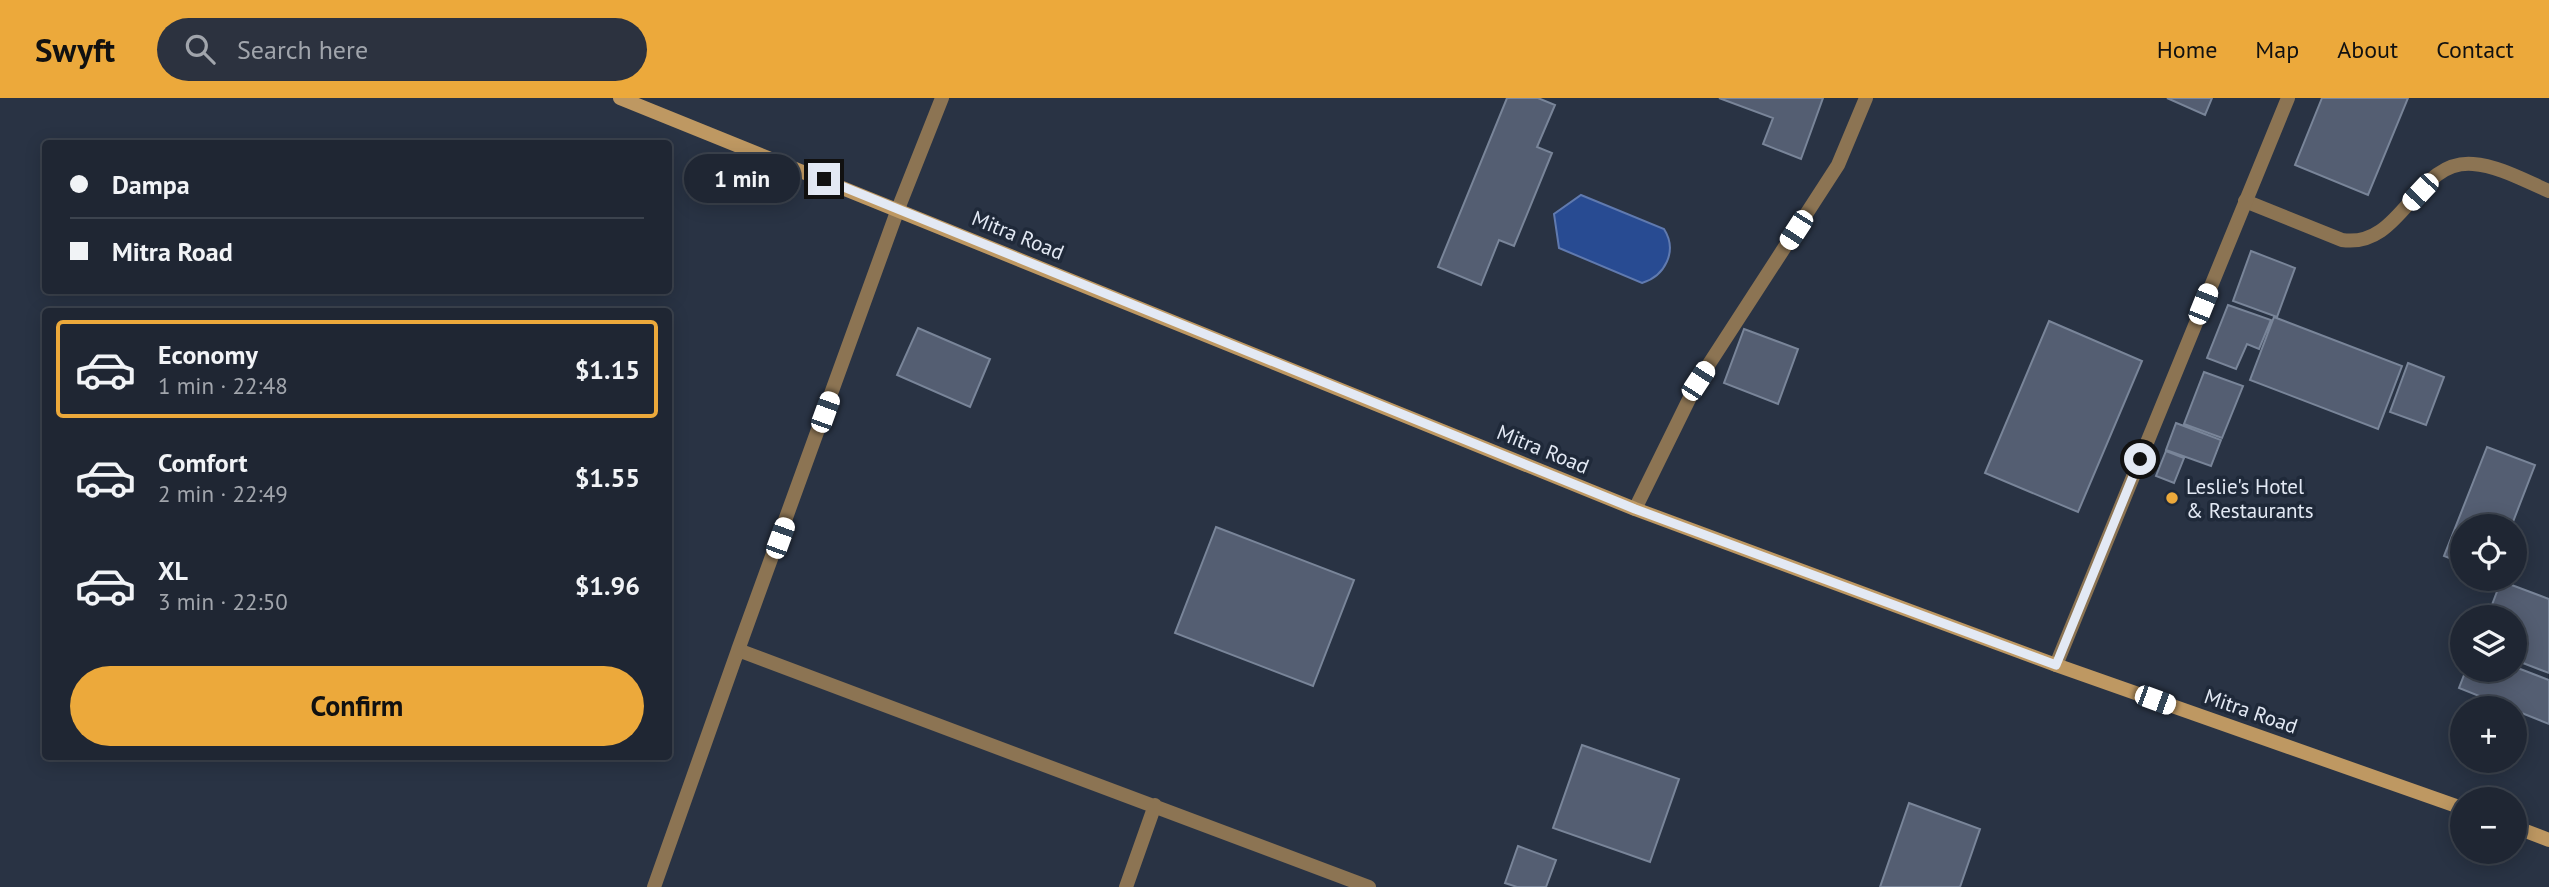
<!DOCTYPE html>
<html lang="en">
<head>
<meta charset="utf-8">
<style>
  :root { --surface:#1f2633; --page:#2c323f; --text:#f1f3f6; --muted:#a1a5ac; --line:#3c434e; --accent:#eca93b }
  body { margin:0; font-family:"PT Sans",sans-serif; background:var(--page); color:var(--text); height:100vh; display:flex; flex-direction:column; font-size:26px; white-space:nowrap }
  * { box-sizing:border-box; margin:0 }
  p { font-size:23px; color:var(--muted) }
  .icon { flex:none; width:38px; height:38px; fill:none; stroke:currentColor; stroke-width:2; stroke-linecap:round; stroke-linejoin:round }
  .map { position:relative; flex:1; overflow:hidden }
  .drawer { position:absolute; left:42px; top:210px; width:630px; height:452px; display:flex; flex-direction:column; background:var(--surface); border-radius:7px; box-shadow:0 4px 18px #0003,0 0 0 2px var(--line) }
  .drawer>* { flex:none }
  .banner { position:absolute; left:42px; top:42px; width:630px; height:154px; border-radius:7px; box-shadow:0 4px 18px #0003,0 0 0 2px var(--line); display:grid; align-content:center; height:154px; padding:0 28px; background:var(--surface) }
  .controls { position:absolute; left:2450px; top:416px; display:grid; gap:14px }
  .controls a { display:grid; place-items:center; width:77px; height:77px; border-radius:50%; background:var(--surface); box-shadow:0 4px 18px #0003,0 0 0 2px var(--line); font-size:35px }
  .end { position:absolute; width:32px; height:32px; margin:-16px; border:9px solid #e3e9f4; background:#111; box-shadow:0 0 0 4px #111 }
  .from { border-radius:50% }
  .bubble { position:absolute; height:49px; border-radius:24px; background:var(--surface); box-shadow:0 4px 18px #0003,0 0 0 2px var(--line); font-size:23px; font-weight:800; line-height:49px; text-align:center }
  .car { position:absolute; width:21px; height:42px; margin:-21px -10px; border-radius:9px; box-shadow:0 0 5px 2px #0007; background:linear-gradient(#fff 24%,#345 0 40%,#fff 0 76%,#345 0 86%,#fff 0) }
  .banner b { display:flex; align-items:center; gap:24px; height:66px; font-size:26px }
  .banner b+b { border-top:2px solid var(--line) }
  .banner i { width:18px; height:18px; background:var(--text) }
  ul { padding:12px 0 0; list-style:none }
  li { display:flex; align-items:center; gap:21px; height:98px; margin:0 14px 10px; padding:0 14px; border:4px solid transparent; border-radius:7px }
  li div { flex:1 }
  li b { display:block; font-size:26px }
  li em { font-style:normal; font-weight:800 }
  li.current { border-color:var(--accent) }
  li>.icon { width:63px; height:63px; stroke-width:1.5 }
  .button { display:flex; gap:14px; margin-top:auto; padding:14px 28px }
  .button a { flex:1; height:80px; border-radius:42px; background:var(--accent); color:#111; font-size:28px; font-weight:800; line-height:80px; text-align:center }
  header { display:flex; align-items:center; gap:42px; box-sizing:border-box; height:98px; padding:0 35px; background:var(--accent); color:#111 }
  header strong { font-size:33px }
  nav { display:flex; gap:38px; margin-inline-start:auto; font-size:24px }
  .search { width:490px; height:63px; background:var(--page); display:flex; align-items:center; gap:18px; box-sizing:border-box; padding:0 24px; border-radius:38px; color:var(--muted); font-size:26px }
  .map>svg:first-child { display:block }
  .water { fill:#284b92; stroke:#607aaf; stroke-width:2 }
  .building { fill:#545e72; stroke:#798599; stroke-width:2 }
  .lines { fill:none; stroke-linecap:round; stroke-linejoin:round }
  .lane { stroke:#8c7453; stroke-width:14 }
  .street { stroke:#8c7453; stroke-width:14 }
  .secondary { stroke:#be9862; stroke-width:14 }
  .route { stroke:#e3e9f4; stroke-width:9 }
  .poi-dot { fill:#eca93b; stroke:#1f2939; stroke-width:2.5 }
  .labels { text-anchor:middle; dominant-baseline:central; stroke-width:7; stroke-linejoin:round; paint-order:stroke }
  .street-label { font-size:21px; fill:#e3e9f4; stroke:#1f2939 }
  .poi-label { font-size:21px; fill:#e3e9f4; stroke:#1f2939; text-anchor:start }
</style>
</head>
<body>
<header>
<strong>Swyft</strong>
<div class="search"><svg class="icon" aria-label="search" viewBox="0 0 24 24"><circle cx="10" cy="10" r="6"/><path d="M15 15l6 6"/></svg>Search here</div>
<nav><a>Home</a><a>Map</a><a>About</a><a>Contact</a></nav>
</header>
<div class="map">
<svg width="2549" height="789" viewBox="0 0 2549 789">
  <rect width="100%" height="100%" fill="#293344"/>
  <path class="water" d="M1581,97L1664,131C1678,153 1665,178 1642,185L1559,150L1554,116Z"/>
  <path class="building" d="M1507,0H1538L1555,7L1537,49L1552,55L1514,148L1499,142L1481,187L1438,169Z
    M1719,0H1823L1801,61L1763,46L1773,20Z
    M2167,0H2212L2205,17Z
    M2322,0H2408L2368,97L2295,67Z
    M2251,153L2295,170L2277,219L2233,203Z
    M2228,207L2271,222L2259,251L2247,246L2236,271L2207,260Z
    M2274,219L2402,268L2378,331L2250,282Z
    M2049,223L2142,263L2078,414L1985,375Z
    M918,230L990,261L970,309L897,277Z
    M1744,231L1798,251L1778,306L1724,285Z
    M2408,265L2444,279L2426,327L2390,314Z
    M2204,274L2243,288L2222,340L2184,326Z
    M2176,325L2221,342L2211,368L2166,352Z
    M2487,349L2535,367L2511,429H2462V465L2444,458Z
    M2166,353L2184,360L2174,385L2156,378Z
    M1216,429L1354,482L1313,588L1175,535Z
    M2501,483L2549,501V575L2515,562V520H2487Z
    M2515,569L2549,582V626L2459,590L2466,572H2515Z
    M1582,647L1679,681L1650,764L1553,730Z
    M1909,705L1980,731L1960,789H1880Z
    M1518,748L1556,762L1546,789H1517L1505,785Z"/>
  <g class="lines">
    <path class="lane" d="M2245,103L2342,142C2403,151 2415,61 2473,66C2499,68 2525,83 2549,93
      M1635,411L1698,283L1838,67L1866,0"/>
    <path class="street" d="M738,552L898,111L942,0
      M2056,567L2288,0
      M654,789L738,552L1369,789
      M1126,789L1155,707"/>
    <path class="secondary" d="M620,0L1635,411L2056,567L2462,710
      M2515,729L2549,742"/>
  </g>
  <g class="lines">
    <path class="route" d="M824,81L1635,411L2056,567L2140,361"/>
  </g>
  <circle class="poi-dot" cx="2172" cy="400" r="7"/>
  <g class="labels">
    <g class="street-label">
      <text transform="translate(1018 137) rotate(22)">Mitra Road</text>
      <text transform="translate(1543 351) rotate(22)">Mitra Road</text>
      <text transform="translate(2251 613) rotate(19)">Mitra Road</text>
    </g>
    <g class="poi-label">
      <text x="2186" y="388">Leslie's Hotel<tspan x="2186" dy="24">&amp; Restaurants</tspan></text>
    </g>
  </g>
</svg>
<div class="controls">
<a><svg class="icon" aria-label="locate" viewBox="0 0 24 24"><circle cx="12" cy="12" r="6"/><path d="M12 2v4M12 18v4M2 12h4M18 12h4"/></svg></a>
<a><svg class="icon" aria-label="layers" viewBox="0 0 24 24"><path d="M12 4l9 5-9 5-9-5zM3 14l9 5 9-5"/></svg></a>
<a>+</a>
<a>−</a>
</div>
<i class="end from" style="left:2140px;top:361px"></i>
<i class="end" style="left:824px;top:81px"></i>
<div class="bubble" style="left:684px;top:56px;width:116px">1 min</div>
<i class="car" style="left:2420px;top:94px;rotate:223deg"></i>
<i class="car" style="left:1796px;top:132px;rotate:213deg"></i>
<i class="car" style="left:2203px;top:206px;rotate:22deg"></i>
<i class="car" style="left:1698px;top:283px;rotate:33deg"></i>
<i class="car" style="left:825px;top:314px;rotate:20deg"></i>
<i class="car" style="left:780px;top:440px;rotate:20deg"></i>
<i class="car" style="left:2155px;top:602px;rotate:110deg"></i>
<div class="banner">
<b><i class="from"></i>Dampa</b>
<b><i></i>Mitra Road</b>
</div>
<section class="drawer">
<ul>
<li class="current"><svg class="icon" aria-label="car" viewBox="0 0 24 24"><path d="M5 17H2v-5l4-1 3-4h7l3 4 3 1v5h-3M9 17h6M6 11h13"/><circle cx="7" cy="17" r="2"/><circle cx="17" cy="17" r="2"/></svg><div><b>Economy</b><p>1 min · 22:48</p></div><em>$1.15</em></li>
<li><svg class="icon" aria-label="car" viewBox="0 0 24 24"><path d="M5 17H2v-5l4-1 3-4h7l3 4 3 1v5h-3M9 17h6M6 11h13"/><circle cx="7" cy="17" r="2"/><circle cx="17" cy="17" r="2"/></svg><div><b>Comfort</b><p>2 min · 22:49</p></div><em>$1.55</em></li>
<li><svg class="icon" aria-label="car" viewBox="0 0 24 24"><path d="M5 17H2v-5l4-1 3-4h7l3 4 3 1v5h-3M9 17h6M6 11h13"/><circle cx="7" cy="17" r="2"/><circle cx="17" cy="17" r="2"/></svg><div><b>XL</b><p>3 min · 22:50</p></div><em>$1.96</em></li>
</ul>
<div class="button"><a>Confirm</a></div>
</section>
</div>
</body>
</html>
